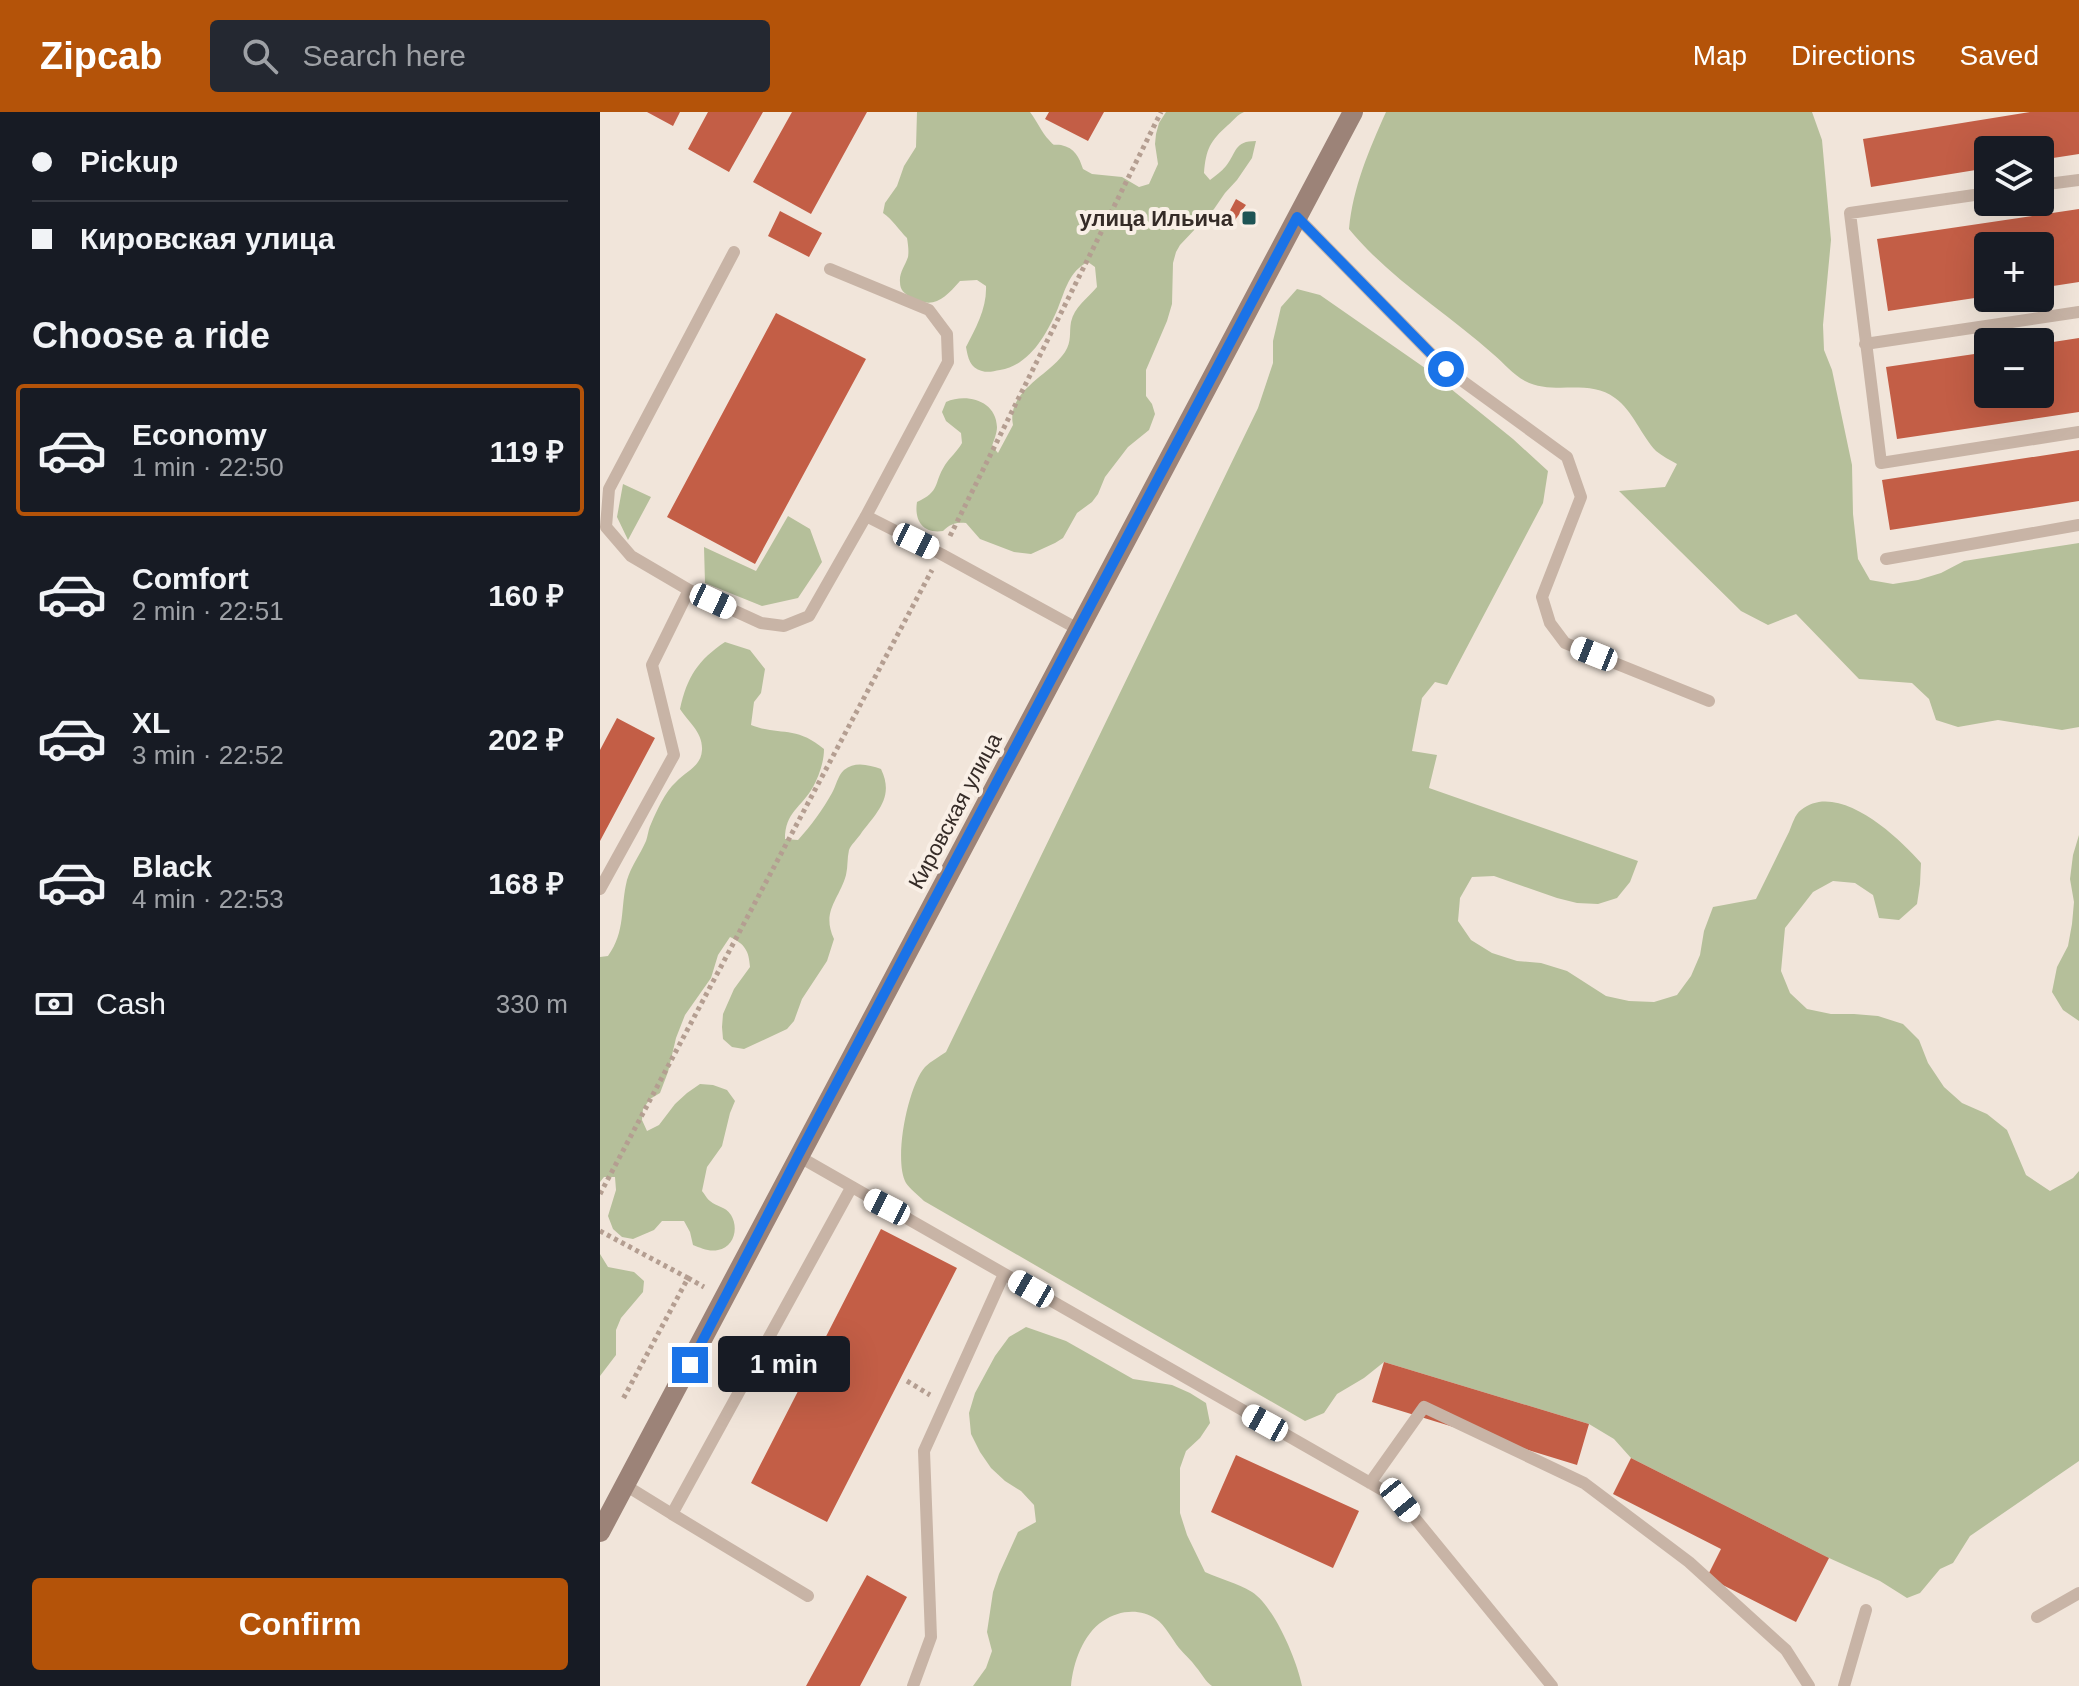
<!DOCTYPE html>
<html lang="en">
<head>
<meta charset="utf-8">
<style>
  :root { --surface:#171b24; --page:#242831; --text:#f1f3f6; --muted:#9ea1a6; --line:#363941; --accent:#b45309 }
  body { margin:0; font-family:Helvetica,sans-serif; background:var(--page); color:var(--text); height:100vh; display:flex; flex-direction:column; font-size:30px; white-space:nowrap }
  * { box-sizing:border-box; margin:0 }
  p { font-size:26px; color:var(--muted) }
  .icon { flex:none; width:44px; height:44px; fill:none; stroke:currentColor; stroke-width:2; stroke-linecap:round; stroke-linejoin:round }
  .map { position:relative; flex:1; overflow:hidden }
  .side { display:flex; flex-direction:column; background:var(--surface); width:600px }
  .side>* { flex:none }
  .top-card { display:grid; align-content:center; height:176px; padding:0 32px; background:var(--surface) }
  .controls { position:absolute; left:1374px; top:24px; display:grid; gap:16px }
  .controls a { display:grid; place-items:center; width:80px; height:80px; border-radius:8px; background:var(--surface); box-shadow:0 8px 32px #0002; font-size:40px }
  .end { position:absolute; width:36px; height:36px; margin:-18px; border:10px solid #1a73e8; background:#fff; box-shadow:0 0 0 4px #fff }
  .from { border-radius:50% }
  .bubble { position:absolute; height:56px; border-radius:8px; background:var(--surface); box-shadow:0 8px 32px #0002; font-size:26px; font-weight:600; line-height:56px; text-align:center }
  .car { position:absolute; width:24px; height:48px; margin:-24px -12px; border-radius:10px; box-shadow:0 0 6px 2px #0007; background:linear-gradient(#fff 24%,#345 0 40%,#fff 0 76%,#345 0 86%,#fff 0) }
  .top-card b { display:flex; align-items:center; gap:28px; height:76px; font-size:30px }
  .top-card b+b { border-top:2px solid var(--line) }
  .top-card i { width:20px; height:20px; background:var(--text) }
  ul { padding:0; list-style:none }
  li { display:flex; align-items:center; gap:24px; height:132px; margin:0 16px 12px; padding:0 16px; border:4px solid transparent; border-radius:8px }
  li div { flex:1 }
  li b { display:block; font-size:30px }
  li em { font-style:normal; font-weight:600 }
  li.selected { border-color:var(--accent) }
  li>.icon { width:72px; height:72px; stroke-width:1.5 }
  h2 { padding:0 32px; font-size:36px; line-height:96px }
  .pay { display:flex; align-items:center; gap:20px; height:88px; padding:0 32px; font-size:30px }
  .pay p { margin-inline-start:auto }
  .button { display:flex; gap:16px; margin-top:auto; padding:16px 32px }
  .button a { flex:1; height:92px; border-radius:8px; background:var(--accent); color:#fff; font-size:32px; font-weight:600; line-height:92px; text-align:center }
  header { display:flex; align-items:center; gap:48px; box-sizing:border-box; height:112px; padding:0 40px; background:var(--accent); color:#fff }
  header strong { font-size:38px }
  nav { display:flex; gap:44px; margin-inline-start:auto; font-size:28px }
  .search { width:560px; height:72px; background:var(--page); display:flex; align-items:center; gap:20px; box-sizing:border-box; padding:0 28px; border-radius:8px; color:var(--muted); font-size:30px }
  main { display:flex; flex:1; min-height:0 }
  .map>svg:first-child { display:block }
  .green { fill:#b5bf9a }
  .building { fill:#c35e46 }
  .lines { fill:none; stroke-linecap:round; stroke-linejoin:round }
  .path { stroke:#b49e91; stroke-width:5; stroke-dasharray:4 4; stroke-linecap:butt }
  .service { stroke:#c8b4a6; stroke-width:12 }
  .secondary { stroke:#9c8378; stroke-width:20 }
  .route { stroke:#1a73e8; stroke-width:10 }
  .poi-dot { fill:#1e5455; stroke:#f9efe6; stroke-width:3 }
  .labels { text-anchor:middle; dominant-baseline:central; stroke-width:8; stroke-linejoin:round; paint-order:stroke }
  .poi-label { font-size:22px; font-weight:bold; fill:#352b27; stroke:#f9efe6; text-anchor:end }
  .street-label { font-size:22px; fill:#352b27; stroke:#f9efe6 }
</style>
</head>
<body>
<header>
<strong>Zipcab</strong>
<div class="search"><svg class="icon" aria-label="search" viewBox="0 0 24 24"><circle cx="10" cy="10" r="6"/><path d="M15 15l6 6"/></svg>Search here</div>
<nav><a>Map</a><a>Directions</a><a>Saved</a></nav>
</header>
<main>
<section class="side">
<div class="top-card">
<b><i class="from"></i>Pickup</b>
<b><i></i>Кировская улица</b>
</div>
<h2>Choose a ride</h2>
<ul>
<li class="selected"><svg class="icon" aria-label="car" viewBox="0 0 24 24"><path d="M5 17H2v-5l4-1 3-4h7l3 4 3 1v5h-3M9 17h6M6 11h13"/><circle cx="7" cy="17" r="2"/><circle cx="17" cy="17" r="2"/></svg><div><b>Economy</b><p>1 min · 22:50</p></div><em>119 ₽</em></li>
<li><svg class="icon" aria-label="car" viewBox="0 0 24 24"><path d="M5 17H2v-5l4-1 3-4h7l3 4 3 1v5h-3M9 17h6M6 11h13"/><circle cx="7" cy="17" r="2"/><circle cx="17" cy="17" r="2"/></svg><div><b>Comfort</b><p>2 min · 22:51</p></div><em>160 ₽</em></li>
<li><svg class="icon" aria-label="car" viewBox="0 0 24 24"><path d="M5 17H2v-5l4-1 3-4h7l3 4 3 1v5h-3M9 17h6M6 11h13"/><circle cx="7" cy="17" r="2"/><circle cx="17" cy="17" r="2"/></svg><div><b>XL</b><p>3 min · 22:52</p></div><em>202 ₽</em></li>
<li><svg class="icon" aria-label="car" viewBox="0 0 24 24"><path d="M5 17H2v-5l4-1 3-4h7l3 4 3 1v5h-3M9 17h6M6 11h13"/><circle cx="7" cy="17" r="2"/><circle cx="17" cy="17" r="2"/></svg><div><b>Black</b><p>4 min · 22:53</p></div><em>168 ₽</em></li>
</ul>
<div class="pay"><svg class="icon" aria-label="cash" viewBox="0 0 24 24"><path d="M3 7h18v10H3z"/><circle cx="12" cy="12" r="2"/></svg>Cash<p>330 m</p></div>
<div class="button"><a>Confirm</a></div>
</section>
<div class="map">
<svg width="1479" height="1574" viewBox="0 0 1479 1574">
  <rect width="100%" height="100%" fill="#f1e5da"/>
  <path class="green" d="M317,0H430C437,9 442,21 449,28C455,35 453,32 461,33C475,36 479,45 483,57L492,62L522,65L539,75L549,72L558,52L555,32L556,22L559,11L566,0H644C637,3 634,8 628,13C610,29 606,37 604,61L610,68C615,64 621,60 626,54C637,40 634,29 656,29L652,46L637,68L625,81L614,97L580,133L576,140L573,151L572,192L567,209L546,258V284L552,292L555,302L549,318L528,335L505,365L498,382L492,390L477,401L463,426L455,431L431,442L414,440L380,427L366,411C356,410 350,412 343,419C323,422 314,409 317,390C341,379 333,372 345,353C350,345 357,340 362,331L361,321L346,309L342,300L346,290C366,281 396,288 397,315C397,321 394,328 392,334L398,341L413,313C406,279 449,264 465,240C472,229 469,221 471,210C474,195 488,186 497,175L495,155L488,150C469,159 465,179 458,196C447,222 430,253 400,258C394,259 388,261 382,259C370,256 368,246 366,235C376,216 387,196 386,174L377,168L360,169C344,187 334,198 310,185C304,181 300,178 300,170C299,161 305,154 308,145C309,139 308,132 307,126C299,118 292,107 283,101L285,91L297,74L304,54L316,35Z
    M786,0H1212L1222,28L1231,128L1223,213L1224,238L1232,258L1252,353L1253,402L1258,447L1270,468L1293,472L1318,468L1341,461L1364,449L1479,431V615L1462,618L1398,608L1358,615L1336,608L1329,587L1312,571L1259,567L1196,502L1168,513L1141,499L1019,379L1065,375L1077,352C1070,348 1062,344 1056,339C1041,323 1033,299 1015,286C988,266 953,284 925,269C912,262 904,251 893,242C846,200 789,166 749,117C753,75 769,38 786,0Z
    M697,177L720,183L825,256L913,327L948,359L943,391L847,573L835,570L822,586L812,639L837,643L829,676L1038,749L1030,770L1017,786L998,792L977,791L957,786L894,764L872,765L860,786L858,809L871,828L892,841L917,849L941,851L967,859L1006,884L1029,889L1054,890L1077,883L1091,864L1100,843L1104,819L1113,795L1156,787C1167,765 1178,742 1189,720C1192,713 1195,702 1201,698C1237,668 1298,724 1321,751L1320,772L1317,792L1299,808L1279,806L1273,783L1255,771L1233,769L1213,780L1185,816L1181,859L1190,881L1207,897L1231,902H1254L1278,904L1303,912L1319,928L1328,951L1344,975L1362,991L1387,1002L1407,1018L1426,1063L1450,1079L1473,1066L1479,1059V1349L1370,1424L1353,1451L1340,1457L1320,1481L1307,1486L1280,1469L1229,1446L1031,1346L1014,1327L989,1312L784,1250L764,1266L737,1282L724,1301L705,1309L324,1089C318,1083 310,1077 306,1071C293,1048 308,974 325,955C331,949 339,945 346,940L658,296L673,251V229L681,195Z
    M23,372L51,385L28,428L17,405Z
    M188,404L210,417L222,450L198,486L162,494L105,471L104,435L156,459Z
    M125,530L150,538L165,557L161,581L154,590L151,613C179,624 196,613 224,637C224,650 219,664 213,675C201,696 185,700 185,727L198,728C211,714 223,697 232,681C236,674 238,663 244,658C255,649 269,653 281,657C295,686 276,701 260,723C257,727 251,733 249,738C247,746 248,755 246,763C239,788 221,799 234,827L227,849L202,887L194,909L187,917L144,937L132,935L123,927L122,915L123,902L134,877L150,855C149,839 145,832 130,825L118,843L111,866L85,903L76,926L68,960L60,981L50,987L43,997L42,1008L47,1019L59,1013L75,992L87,981L100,972L113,973L127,978L135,989L130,1001L122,1034L107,1055L102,1079C103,1080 108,1088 110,1089C117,1095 125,1094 131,1103C139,1116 134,1135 118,1138C109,1140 101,1136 93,1133L90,1120L84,1109H62L54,1118L33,1127L22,1125L13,1117L8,1104L16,1078L15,1065H4L0,1070V845L8,844C26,819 20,796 27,768C31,754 40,743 46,729C48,724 48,718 51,712C57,698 65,680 76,670C86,659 101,655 102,638C103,620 88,610 80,597C87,565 98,548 125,530Z
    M1479,723V909L1463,898L1452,880L1457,855L1468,834L1472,812L1474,790L1470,767L1473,743Z
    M0,1142L8,1155L34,1160L44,1169L43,1180L21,1206L16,1218V1243L0,1264Z
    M426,1215L466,1229L533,1267L572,1273L590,1281L606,1291L610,1311L600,1326L586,1339L580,1356V1401L587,1423L605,1460C620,1467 637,1471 652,1480C674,1494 697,1548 702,1574H612C605,1569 602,1562 596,1555C591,1548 585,1543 579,1536C572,1527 565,1513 556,1507C540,1496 519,1498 503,1509C483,1522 473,1551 471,1574H373L386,1556L392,1539L387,1520L393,1480L399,1462L418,1420L436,1410L434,1393L421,1379L405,1369L391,1356L380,1340L371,1322L369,1301L375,1281L395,1244L409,1225Z"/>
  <path class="building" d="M47,0H80L73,14Z
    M108,0H163L129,60L88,37Z
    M192,0H267L211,102L153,70Z
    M449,0H504L488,29L445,7Z
    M1430,0H1479V42L1440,48V38H1388V56L1271,75L1263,27Z
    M636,87L646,93L635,108L627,104Z
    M1479,97V170L1440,176V134H1388V184L1288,199L1277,127Z
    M180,99L222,121L209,145L168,124Z
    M176,201L266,247L155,452L67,405Z
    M1479,226V300L1297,327L1286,255L1388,240V282H1440V232Z
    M1479,338V389L1290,418L1282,368Z
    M17,606L55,626L0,729V638Z
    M281,1117L357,1156L227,1410L151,1371Z
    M784,1250L989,1312L977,1353L772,1290Z
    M636,1343L759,1399L733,1456L611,1400Z
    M1031,1346L1229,1446L1196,1510L1107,1465L1121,1437L1013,1382Z
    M267,1463L307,1485L260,1574H206Z"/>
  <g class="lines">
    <path class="path" d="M350,424L561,0
      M0,1082L332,458
      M0,1119L88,1166L23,1287
      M88,1166L104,1175
      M307,1269L330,1283"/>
    <path class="service" d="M1440,73L1479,68
      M1388,81L1250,101L1281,351L1479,320
      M697,105L846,257L967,345L981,385L942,485L950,511L965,531L1109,589
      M134,140L9,377L6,415L31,444L89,478L161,511L184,514L209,504L266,404L348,250L347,222L329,198L230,157
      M1265,232L1479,200
      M266,404L341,442L478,517
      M1286,447L1479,413
      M0,777L74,643L52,553L89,478
      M198,1044L800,1388L952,1574
      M770,1371L824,1295L984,1371L1089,1450L1186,1538L1209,1574
      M25,1373L72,1402L251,1076
      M72,1402L208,1484
      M1437,1505L1479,1481
      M313,1574L331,1525L324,1339L404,1162
      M1244,1574L1266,1498"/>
    <path class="secondary" d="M0,1420L753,0"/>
  </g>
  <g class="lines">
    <path class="route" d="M90,1253L198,1044L697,105L846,257"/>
  </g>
  <rect class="poi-dot" x="641" y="98" width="16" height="16" rx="4"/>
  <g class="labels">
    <g class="poi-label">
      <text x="633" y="106">улица Ильича</text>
    </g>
    <g class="street-label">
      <text transform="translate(355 699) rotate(-62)">Кировская улица</text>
    </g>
  </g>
</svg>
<div class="controls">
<a><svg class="icon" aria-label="layers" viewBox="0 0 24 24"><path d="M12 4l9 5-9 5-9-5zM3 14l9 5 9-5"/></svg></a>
<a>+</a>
<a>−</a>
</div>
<i class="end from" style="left:846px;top:257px"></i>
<i class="end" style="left:90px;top:1253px"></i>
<div class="bubble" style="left:118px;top:1224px;width:132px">1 min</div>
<i class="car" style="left:316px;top:429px;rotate:116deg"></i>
<i class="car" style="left:113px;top:489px;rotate:115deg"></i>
<i class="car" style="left:994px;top:542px;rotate:292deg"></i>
<i class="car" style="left:287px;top:1095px;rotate:297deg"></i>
<i class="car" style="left:431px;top:1177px;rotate:300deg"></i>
<i class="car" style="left:665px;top:1311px;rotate:299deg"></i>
<i class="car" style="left:800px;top:1388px;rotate:141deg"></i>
</div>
</main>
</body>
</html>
